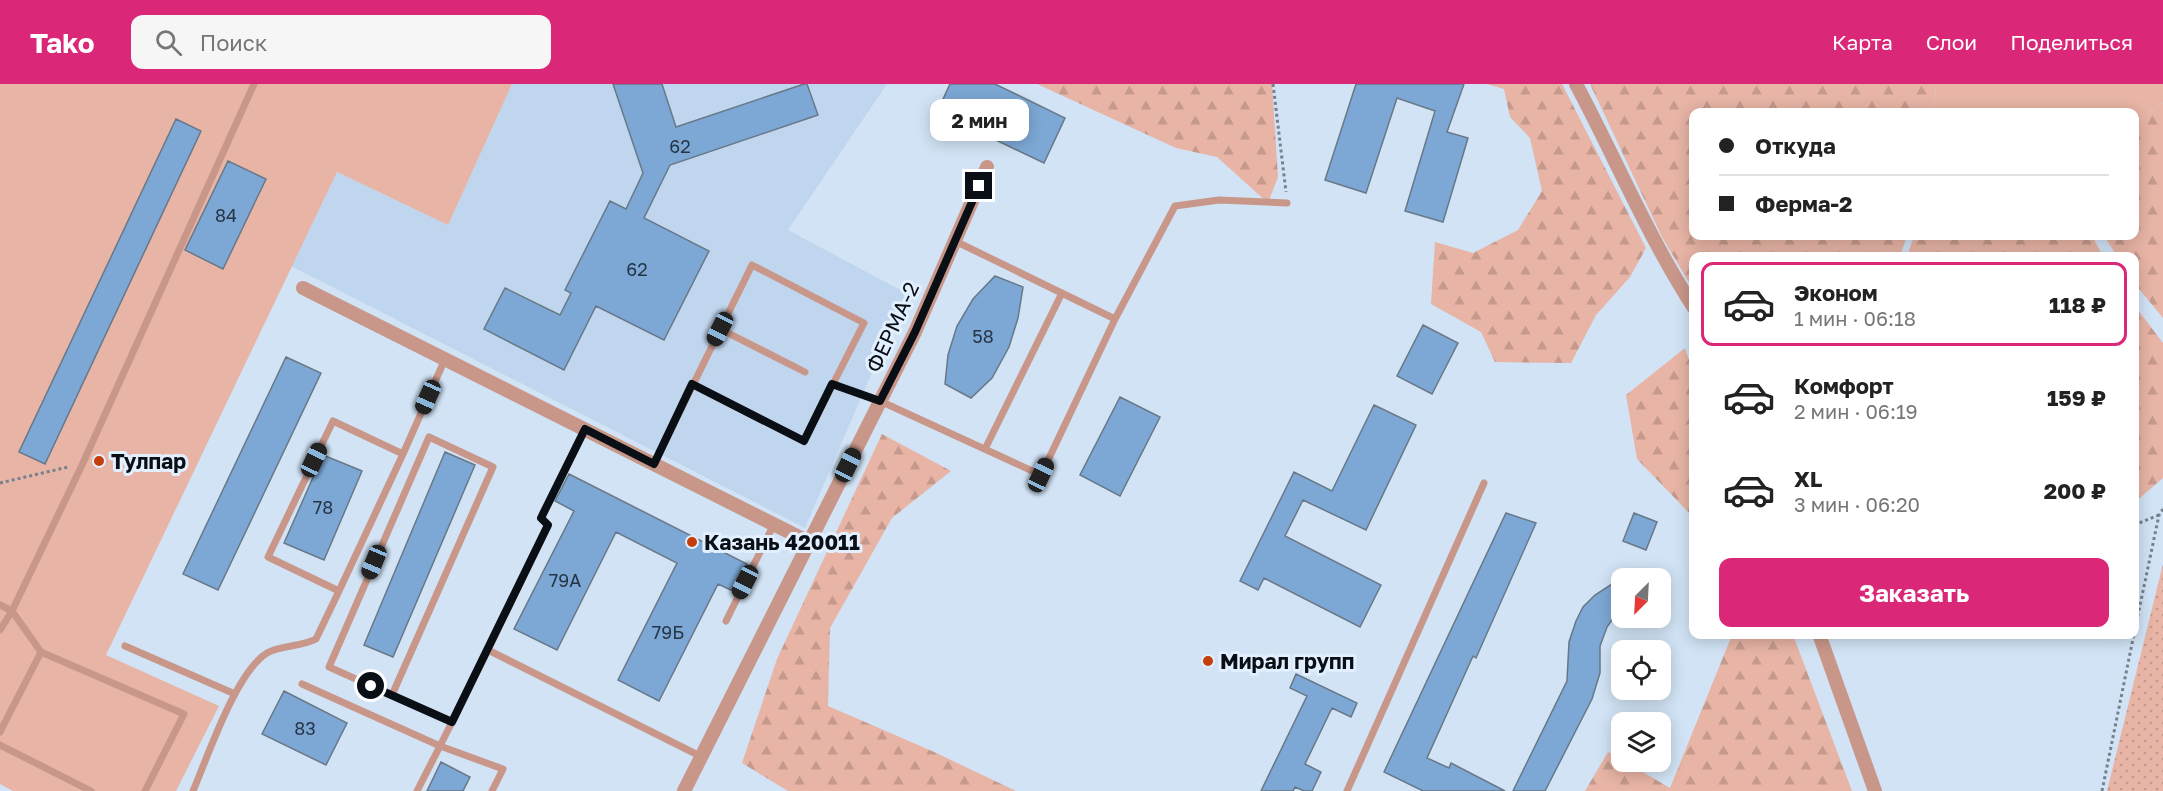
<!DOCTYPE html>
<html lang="ru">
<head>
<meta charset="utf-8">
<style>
  :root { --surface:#fff; --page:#f6f6f6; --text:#222; --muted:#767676; --line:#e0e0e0; --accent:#db2777 }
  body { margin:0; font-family:"Golos Text",sans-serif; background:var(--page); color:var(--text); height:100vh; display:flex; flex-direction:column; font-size:22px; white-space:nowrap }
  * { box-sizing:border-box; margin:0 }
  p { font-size:20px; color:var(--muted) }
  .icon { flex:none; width:33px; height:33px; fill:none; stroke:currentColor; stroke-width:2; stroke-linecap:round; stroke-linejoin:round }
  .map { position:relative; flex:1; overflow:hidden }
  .details { position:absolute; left:1689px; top:168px; width:450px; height:387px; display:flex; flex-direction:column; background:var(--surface); border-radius:12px; box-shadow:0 3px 15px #0003 }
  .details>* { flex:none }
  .top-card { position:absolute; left:1689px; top:24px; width:450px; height:132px; border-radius:12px; box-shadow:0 3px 15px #0003; display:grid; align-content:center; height:132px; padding:0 30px; background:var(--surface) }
  .needle { width:39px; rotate:204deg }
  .buttons { position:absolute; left:1611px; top:484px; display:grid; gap:12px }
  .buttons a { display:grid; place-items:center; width:60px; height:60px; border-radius:12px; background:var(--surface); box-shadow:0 3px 15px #0003; font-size:30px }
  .end { position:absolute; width:27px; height:27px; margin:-14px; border:8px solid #090f15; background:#fff; box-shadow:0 0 0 3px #fff }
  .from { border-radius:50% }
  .bubble { position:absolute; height:42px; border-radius:12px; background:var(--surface); box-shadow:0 3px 15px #0003; font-size:20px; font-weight:700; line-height:42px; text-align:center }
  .car { position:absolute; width:18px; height:36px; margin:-18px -9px; border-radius:8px; box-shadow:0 0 4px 2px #0007; background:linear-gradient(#222 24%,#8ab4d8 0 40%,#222 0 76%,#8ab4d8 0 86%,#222 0) }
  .top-card b { display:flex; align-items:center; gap:21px; height:57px; font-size:22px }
  .top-card b+b { border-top:2px solid var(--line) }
  .top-card i { width:15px; height:15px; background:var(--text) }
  ul { padding:10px 0 0; list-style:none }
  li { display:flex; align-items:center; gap:18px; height:84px; margin:0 12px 9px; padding:0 18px; border:3px solid transparent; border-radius:12px }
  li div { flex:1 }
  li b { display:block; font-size:22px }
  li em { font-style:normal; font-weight:700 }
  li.on { border-color:var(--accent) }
  li>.icon { width:54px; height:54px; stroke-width:1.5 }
  .primary-button { display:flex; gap:12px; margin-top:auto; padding:12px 30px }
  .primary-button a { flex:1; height:69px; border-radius:12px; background:var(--accent); color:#fff; font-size:24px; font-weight:700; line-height:69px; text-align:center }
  header { display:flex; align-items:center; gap:36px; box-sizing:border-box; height:84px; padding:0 30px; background:var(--accent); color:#fff }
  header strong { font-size:28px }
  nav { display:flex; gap:33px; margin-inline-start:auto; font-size:21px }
  .search { width:420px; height:54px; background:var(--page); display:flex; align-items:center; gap:15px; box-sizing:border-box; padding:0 21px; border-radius:12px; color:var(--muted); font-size:22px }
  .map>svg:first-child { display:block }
  .built { fill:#c0d6ee }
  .grass { fill:#e7b4a5 }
  .forest { fill:url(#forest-firs) }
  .garden { fill:url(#garden-dots) }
  .building { fill:#7da8d5; stroke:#687888; stroke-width:1.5 }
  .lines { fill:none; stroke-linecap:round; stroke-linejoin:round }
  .path { stroke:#75828e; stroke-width:3; stroke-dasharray:3 3; stroke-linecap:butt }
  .service { stroke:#c99789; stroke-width:7 }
  .minor { stroke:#c99789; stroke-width:14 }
  .route { stroke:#090f15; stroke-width:8 }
  .poi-dot { fill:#c53d09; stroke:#e1effe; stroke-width:2 }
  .labels { text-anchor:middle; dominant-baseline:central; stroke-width:6; stroke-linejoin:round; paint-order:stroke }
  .number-label { font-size:18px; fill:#263545 }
  .street-label { font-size:21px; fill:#090f15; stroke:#e1effe }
  .poi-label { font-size:21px; font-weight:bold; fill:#090f15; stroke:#e1effe; text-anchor:start }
</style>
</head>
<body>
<header>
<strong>Tako</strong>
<div class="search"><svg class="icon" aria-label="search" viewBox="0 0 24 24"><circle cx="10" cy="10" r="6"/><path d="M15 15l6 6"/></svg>Поиск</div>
<nav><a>Карта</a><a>Слои</a><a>Поделиться</a></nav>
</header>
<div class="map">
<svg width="2163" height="707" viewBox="0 0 2163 707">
  <defs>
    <pattern id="forest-firs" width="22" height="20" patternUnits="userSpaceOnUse" patternTransform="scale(1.5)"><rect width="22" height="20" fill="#e7b4a5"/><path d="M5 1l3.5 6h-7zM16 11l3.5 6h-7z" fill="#c59a8d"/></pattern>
    <pattern id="garden-dots" width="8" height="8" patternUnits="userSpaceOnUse" patternTransform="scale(1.5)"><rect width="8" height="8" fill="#e7b4a5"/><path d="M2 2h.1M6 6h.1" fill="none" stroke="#c59a8d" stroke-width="1.8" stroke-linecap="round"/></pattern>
  </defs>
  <rect width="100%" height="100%" fill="#d1e3f5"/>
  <path class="built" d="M512,0H887L788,146L906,209L805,444L291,182L337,88L448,141Z"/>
  <path class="grass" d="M0,0H512L448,141L337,88L106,571L219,622L176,707H13L0,700Z
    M1936,0H2163V19L2135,39L2134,28H1934Z"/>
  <path class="forest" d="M1037,0H1272L1278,93L1268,119L1217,73L1176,64Z
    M1487,0H1562L1646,164L1630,193L1596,231L1571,279L1495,278L1481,248L1431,220L1435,158L1473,169L1518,146L1542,107L1530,54L1510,33L1504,5Z
    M1590,0H1936L1934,28H1694V152H1907L1900,172H1694L1693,205L1662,153Z
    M2163,19V234L2135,200L2134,172H2117L2104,152H2134L2135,39Z
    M1914,152H2092L2103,172H1907Z
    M2135,222L2163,259V394L2135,418Z
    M1685,264L1693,288V433L1637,375L1626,311Z
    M882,350L951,387L892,434L830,544L828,622L932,667L1016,707H788L742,679L777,575Z
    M1732,551H1793L1852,707H1585L1608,668L1621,675L1622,678H1626L1670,704Z"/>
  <path class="garden" d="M2163,480V707H2107Z"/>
  <path class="building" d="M613,0H662L676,43L804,0H807L818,31L670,81L644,134L709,167L664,256L596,222L564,286L484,245L505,204L560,231L571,209L565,206L610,117L626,125L643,89Z
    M950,0H995L1065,34L1044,79L937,28Z
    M1356,0H1464L1447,48L1468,54L1443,138L1405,127L1435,27L1397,14L1366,109L1325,96Z
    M176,35L201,47L45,380L19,368Z
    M228,77L266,95L223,185L185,166Z
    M995,192L1023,203L1018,234L1009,263L992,294L971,314L945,300L948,271L957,242L973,215Z
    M1423,241L1458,259L1432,310L1397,292Z
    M286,273L321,289L218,506L183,490Z
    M1120,313L1160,333L1120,412L1080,391Z
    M1374,321L1416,341L1366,446L1303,416L1285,452L1381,501L1360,543L1264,494L1258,506L1240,497L1294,388L1332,407Z
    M445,368L475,381L393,573L364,561Z
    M323,371L362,387L324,476L284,459Z
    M569,390L747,480L733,507L718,500L659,617L618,596L677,479L616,448L557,566L514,545L574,427L555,417Z
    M1506,429L1536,439L1476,574L1473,572L1427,674L1449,684L1451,679L1505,707H1423L1384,688Z
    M1634,429L1657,438L1646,466L1623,457Z
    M1615,498L1622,510V528L1612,536L1607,543L1600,562V589L1592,615L1545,707H1513L1567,597L1569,558L1576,537L1583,523L1595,511Z
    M1296,590L1357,619L1351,633L1332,624L1305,680L1321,688L1312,707H1304L1295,703L1293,707H1261L1307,612L1290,604Z
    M284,607L347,639L326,681L262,650Z
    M441,678L470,693L463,707H427Z"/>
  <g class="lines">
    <path class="path" d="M1273,0L1286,108
      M0,399L68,383
      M2134,441L2159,431
      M2134,550L2159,431L2163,425
      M2102,707L2134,550"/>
    <path class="service" d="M955,157L1115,235L1175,122L1219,116L1287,119
      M720,245L805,288
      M832,300L880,317L1041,391L1115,235
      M985,365L1062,209
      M403,370L339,507L268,473L333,337L403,370L445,275
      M654,380L752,181L864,239L804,357L692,300
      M0,521L12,527L41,568L0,648
      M726,537L774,440
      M0,546L12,527L83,379L254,0
      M125,562L235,610
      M488,566L548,441L541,434L585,345
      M41,568L184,630L145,707
      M302,600L440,662L488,566L702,673
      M392,611L493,383L429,353L329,583L452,638
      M0,661L91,707
      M193,707C208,672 236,588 267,569C280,561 301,563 316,555L339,507
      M417,707L440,662L503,685L492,707
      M1347,707L1484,399"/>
    <path class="minor" d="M1576,0C1616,75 1648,153 1694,224
      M303,204L809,458
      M1819,550L1875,707
      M684,707L915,248L987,83"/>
  </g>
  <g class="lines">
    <path class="route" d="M371,602L452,638L548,441L541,434L585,345L654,380L692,300L804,357L832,300L880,317L915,248L979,102"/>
  </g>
  <g class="poi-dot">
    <circle cx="99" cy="377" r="6"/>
    <circle cx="692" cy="458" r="6"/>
    <circle cx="1208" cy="577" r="6"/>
  </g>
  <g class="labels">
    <g class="number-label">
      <text x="680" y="62">62</text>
      <text x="226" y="131">84</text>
      <text x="637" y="185">62</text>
      <text x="983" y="252">58</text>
      <text x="323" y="423">78</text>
      <text x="565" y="496">79А</text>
      <text x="668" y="548">79Б</text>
      <text x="305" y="644">83</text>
    </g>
    <g class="street-label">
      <text transform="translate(892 243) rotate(-65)">ФЕРМА-2</text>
    </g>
    <g class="poi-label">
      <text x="111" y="377">Тулпар</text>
      <text x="704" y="458">Казань 420011</text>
      <text x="1220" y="577">Мирал групп</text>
    </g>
  </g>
</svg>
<div class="buttons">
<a><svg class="needle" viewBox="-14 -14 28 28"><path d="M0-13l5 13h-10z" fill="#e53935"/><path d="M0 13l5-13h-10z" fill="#767676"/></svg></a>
<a><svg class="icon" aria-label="locate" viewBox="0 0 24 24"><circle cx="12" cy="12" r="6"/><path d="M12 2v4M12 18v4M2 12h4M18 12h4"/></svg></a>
<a><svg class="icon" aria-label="layers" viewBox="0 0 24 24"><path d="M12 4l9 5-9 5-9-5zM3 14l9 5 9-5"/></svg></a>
</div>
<i class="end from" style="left:371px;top:602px"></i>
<i class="end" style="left:979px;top:102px"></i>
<div class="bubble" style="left:930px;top:15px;width:99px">2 мин</div>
<i class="car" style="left:720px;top:245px;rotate:207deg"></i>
<i class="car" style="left:428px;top:313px;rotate:204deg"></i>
<i class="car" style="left:314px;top:376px;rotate:25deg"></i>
<i class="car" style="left:848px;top:381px;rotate:26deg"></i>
<i class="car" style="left:1041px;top:391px;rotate:25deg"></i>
<i class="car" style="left:374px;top:478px;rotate:203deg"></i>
<i class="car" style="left:745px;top:498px;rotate:207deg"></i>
<div class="top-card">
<b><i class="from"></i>Откуда</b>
<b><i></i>Ферма-2</b>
</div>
<section class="details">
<ul>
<li class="on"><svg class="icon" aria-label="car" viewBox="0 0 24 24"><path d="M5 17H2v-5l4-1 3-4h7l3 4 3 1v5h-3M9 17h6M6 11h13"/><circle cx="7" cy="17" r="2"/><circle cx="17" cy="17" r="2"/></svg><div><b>Эконом</b><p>1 мин · 06:18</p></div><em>118 ₽</em></li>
<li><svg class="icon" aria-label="car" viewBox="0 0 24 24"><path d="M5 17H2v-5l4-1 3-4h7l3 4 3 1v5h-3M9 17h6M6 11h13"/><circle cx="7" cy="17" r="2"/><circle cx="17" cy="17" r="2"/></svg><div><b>Комфорт</b><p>2 мин · 06:19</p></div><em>159 ₽</em></li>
<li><svg class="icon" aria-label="car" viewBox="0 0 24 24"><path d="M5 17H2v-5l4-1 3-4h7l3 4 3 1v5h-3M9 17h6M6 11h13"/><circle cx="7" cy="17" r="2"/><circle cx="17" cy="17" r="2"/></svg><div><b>XL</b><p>3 мин · 06:20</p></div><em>200 ₽</em></li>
</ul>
<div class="primary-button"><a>Заказать</a></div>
</section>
</div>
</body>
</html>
